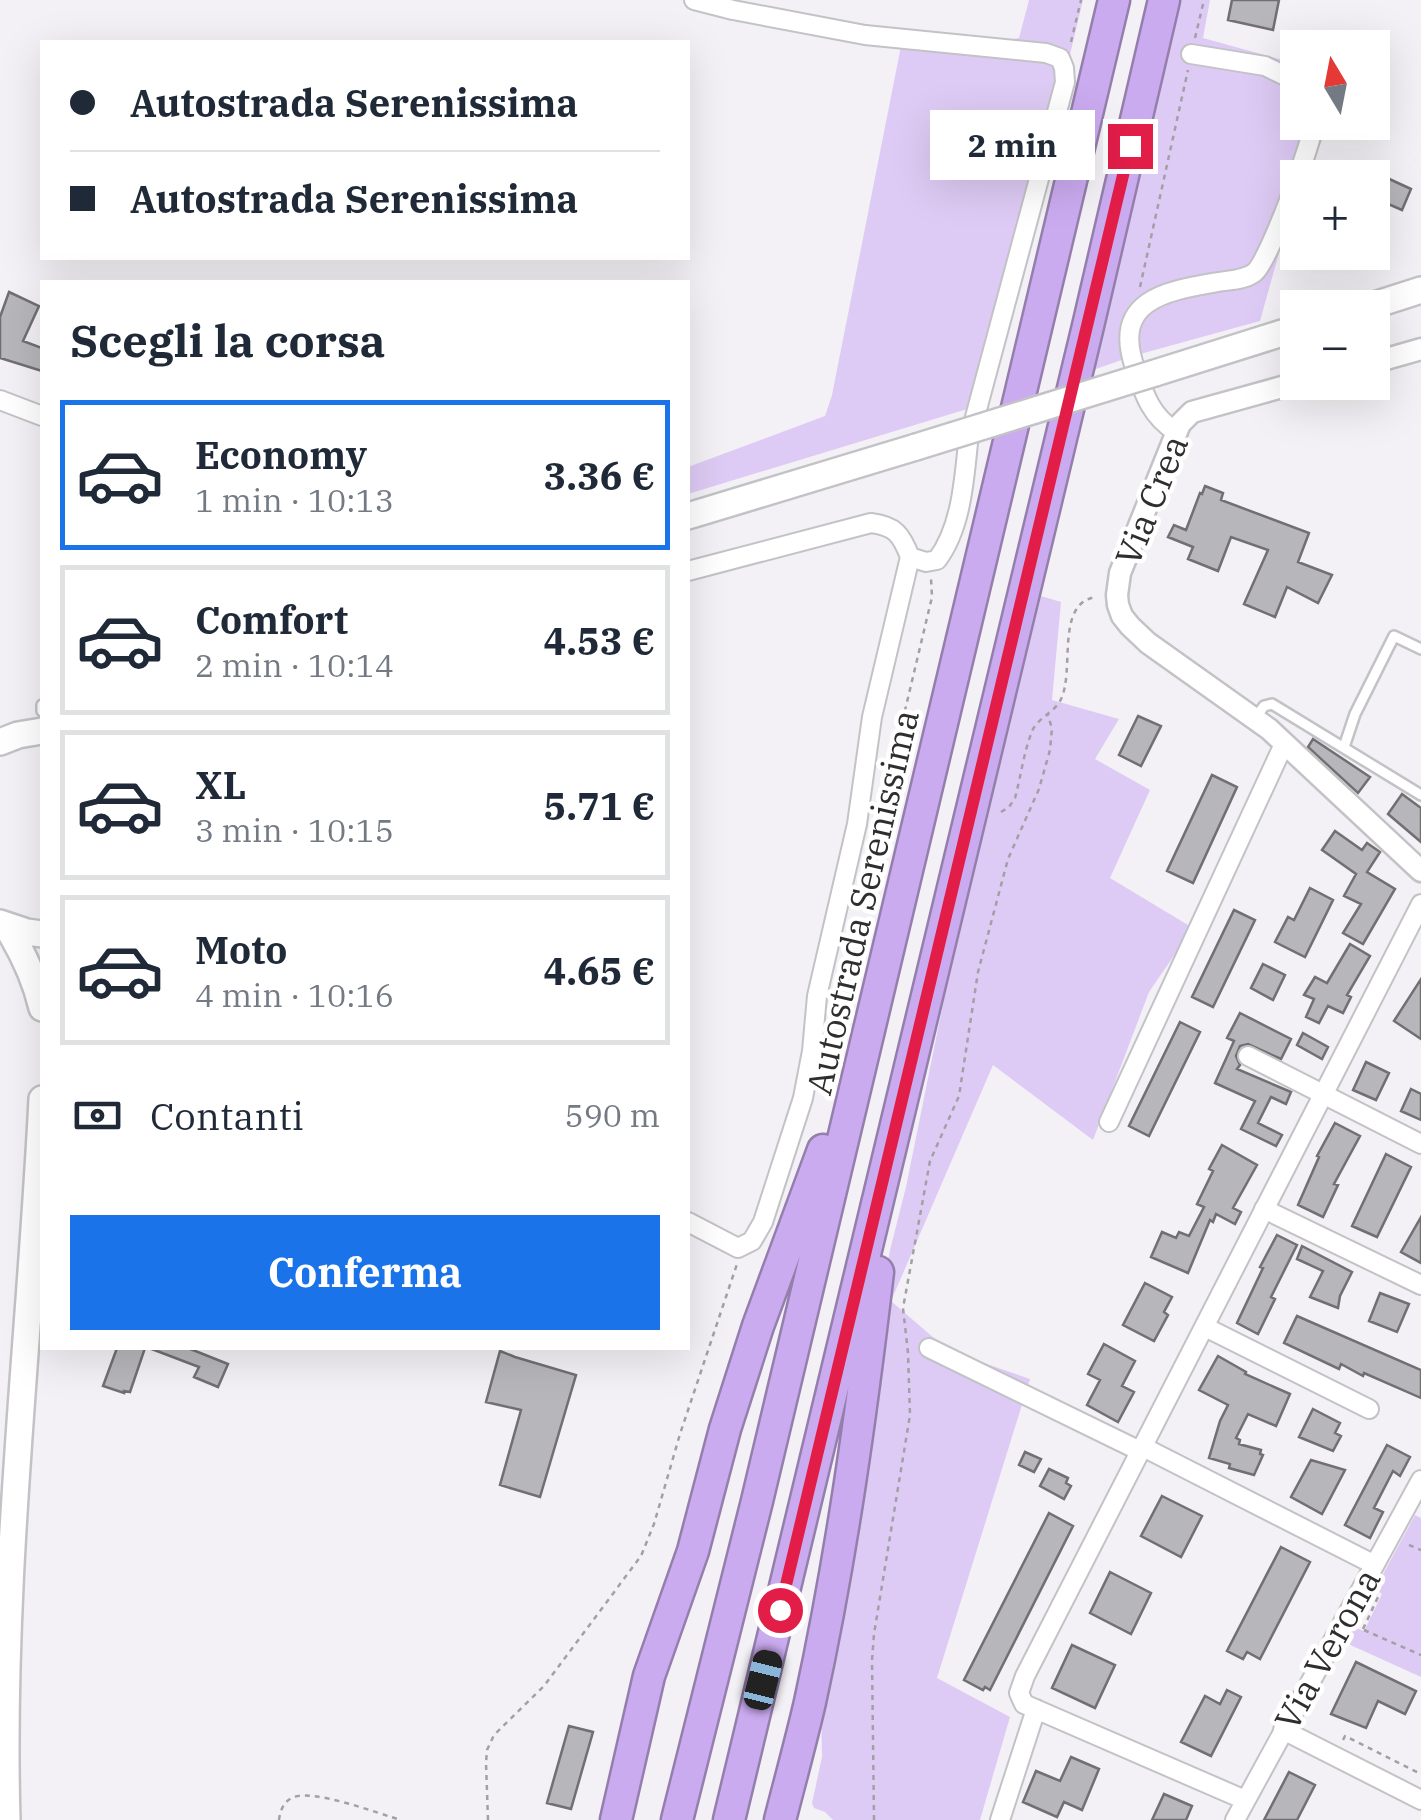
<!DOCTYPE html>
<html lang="it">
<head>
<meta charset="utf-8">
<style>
  :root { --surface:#fff; --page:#f2f2f3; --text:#1f2937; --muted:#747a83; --line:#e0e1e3; --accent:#1a73e8 }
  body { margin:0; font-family:"IBM Plex Serif",serif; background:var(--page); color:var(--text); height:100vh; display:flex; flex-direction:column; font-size:38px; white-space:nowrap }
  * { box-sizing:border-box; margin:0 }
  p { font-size:32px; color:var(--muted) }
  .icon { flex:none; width:55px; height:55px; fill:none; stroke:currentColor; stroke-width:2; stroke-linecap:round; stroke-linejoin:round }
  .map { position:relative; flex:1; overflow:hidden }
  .details { position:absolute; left:40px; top:280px; width:650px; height:1070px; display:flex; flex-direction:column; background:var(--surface); border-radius:0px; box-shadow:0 10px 40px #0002 }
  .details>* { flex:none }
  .guide { position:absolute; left:40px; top:40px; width:650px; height:220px; border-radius:0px; box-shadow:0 10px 40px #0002; display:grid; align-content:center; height:220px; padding:0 30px; background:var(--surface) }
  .needle { width:65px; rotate:350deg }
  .fabs { position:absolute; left:1280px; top:30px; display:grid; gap:20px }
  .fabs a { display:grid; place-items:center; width:110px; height:110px; border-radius:0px; background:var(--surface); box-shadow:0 10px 40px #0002; font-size:50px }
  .end { position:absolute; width:45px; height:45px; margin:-22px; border:12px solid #e11d48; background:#fff; box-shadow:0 0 0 5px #fff }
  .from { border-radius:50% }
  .bubble { position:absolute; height:70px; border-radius:0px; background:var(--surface); box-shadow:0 10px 40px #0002; font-size:32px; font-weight:700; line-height:70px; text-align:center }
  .car { position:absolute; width:30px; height:60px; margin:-30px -15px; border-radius:12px; box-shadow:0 0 8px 2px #0007; background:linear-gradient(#222 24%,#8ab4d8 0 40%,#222 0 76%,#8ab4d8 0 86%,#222 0) }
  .guide b { display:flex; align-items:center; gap:35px; height:95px; font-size:38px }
  .guide b+b { border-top:2px solid var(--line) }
  .guide i { width:25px; height:25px; background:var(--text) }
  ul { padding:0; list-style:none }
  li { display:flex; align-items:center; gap:30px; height:150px; margin:0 20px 15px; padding:0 10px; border:5px solid var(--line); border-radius:0px }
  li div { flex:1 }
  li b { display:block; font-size:38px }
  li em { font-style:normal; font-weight:700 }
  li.selected { border-color:var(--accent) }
  li>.icon { width:90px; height:90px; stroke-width:1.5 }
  h2 { padding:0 30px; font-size:45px; line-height:120px }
  .pay { display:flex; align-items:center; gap:25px; height:110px; padding:0 30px; font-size:38px }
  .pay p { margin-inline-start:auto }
  .primary-button { display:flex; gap:20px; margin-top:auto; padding:20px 30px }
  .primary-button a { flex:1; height:115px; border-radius:0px; background:var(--accent); color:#fff; font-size:40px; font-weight:700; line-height:115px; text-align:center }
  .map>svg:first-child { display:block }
  .green { fill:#decbf5 }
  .building { fill:#b7b6ba; stroke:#716f72; stroke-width:2.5 }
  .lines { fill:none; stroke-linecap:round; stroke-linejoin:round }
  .service-casing { stroke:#c3c2c6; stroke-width:14 }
  .minor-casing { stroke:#c3c2c6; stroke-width:22 }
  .tertiary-casing { stroke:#c3c2c6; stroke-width:25 }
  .secondary-casing { stroke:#c3c2c6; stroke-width:30 }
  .motorway-casing { stroke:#947fac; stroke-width:35 }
  .path { stroke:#a2a0a3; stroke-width:2.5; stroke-dasharray:5 5; stroke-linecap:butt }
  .service { stroke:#fff; stroke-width:9 }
  .minor { stroke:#fff; stroke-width:18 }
  .tertiary { stroke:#fff; stroke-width:20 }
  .secondary { stroke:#fff; stroke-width:25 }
  .motorway { stroke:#cbabf0; stroke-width:30 }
  .secondary-bridge-casing { stroke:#c3c2c6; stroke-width:30; stroke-linecap:butt }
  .secondary-bridge { stroke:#fff; stroke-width:25 }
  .route { stroke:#e11d48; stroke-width:12 }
  .labels { text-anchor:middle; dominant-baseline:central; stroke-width:9; stroke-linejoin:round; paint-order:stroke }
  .street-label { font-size:35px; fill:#2f2e2f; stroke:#fff }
</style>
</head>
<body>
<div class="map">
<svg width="1421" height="1820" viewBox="0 0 1421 1820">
  <rect width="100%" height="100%" fill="#f3f1f5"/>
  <path class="green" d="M1029,0H1083L987,403L688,494V467L825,416L832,395L902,41L951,47L1019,38Z
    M1178,0H1210L1203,38L1297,64L1298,122L1329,123L1286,228L1260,321L1133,356L1093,370Z
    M1041,596L1061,602L1052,700L1119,719L1095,759L1150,790L1110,878L1193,928L1149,992L1093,1140L993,1065L891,1301L949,1351L1030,1379L937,1678L1010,1717L980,1820H833L825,1812L814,1808L812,1803L822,1757L821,1703L871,1361L890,1250L906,1187L944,999Z
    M1415,1515L1421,1518V1677L1346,1643L1354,1627L1364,1631L1382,1594L1375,1589Z"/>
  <path class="building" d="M1232,0H1279L1273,30L1228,20Z
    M1372,171L1411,189L1402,210L1372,197Z
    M9,292L39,306L23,341L42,348V371L0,358V317Z
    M1205,486L1223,493L1221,500L1309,533L1298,562L1332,575L1318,603L1287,587L1275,617L1244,604L1268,550L1231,537L1218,571L1188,559L1193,547L1168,537L1174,525L1186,530L1200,493L1202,494Z
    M1138,716L1161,726L1141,766L1119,755Z
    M1313,739L1370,777L1358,793L1308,747Z
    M1212,775L1237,787L1193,883L1167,871Z
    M1402,794L1421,808V842L1388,814Z
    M1335,831L1362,850L1367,843L1380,852L1367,872L1395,889L1363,944L1343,933L1361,904L1344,896L1356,874L1322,850Z
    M1310,888L1333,900L1305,957L1275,942L1288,917L1294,920Z
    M1234,910L1255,920L1213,1007L1192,997Z
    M1350,944L1370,956L1347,995L1351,997L1343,1013L1328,1006L1319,1023L1306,1017L1314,999L1304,995L1315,977L1327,983Z
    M1263,964L1285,975L1273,1000L1251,988Z
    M1421,979V1039L1394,1021Z
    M1240,1013L1291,1039L1281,1059L1248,1044L1240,1046L1236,1056L1240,1065L1237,1069L1291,1092L1286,1104L1271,1097L1258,1123L1282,1135L1276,1146L1241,1129L1255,1101L1215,1083L1234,1041L1227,1038Z
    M1180,1022L1200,1032L1149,1136L1129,1126Z
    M1303,1033L1328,1047L1322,1059L1297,1045Z
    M1366,1062L1389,1073L1376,1100L1353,1090Z
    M1411,1089L1421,1094V1120L1401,1111Z
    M1335,1123L1360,1136L1334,1184L1338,1185L1323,1217L1298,1205L1319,1157L1317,1156Z
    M1222,1145L1257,1165L1233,1208L1241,1212L1235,1224L1216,1214L1213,1222L1210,1220L1188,1273L1151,1257L1162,1232L1176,1238L1179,1232L1189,1236L1204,1207L1197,1204L1213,1171L1209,1169Z
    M1386,1154L1411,1167L1377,1237L1352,1226Z
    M1421,1217V1263L1401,1252Z
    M1277,1235L1297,1245L1271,1297L1275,1299L1258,1334L1237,1323L1263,1268L1260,1267Z
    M1302,1246L1352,1272L1340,1296L1338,1308L1310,1297L1323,1271L1297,1259Z
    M1145,1283L1172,1297L1164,1312L1168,1315L1154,1341L1123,1325Z
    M1380,1293L1409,1304L1397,1332L1369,1321Z
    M1297,1316L1421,1370V1398L1364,1373L1363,1376L1341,1364L1339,1369L1284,1343Z
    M1104,1344L1135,1361L1122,1386L1134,1392L1118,1422L1087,1405L1100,1380L1088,1374Z
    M117,1348H145L130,1392L124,1391V1393L103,1386Z
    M149,1348H188L228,1364L218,1387L194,1377L199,1367Z
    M500,1351L515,1357L576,1375L540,1497L500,1485L521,1410L486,1402Z
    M1218,1356L1246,1372L1245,1374L1290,1394L1276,1426L1248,1414L1236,1438L1240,1440L1239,1444L1261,1450L1260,1454L1263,1455L1254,1475L1229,1468L1230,1464L1209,1458L1220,1421L1228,1405L1199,1390Z
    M1313,1409L1340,1423L1335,1433L1341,1436L1333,1451L1299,1437Z
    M1387,1445L1410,1457L1400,1476L1393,1471L1374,1508L1383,1512L1370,1538L1345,1525Z
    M1025,1452L1041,1459L1034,1472L1019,1465Z
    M1311,1460L1345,1470L1322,1514L1291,1497Z
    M1049,1469L1068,1478L1066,1483L1071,1486L1064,1499L1040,1486Z
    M1162,1496L1202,1516L1181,1557L1141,1536Z
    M1049,1513L1073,1526L990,1690L985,1687L983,1690L964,1680Z
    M1281,1547L1310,1562L1260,1659L1247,1652L1243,1659L1227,1651Z
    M1110,1572L1151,1593L1131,1634L1090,1613Z
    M1072,1645L1115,1665L1095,1708L1052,1688Z
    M1356,1662L1416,1691L1405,1714L1378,1701L1366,1728L1331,1714Z
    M1227,1690L1241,1697L1211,1756L1181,1742L1205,1696L1220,1704Z
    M569,1726L593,1732L571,1809L547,1803Z
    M1071,1757L1099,1769L1082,1810L1064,1802L1057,1817L1023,1802L1036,1771L1060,1781Z
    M1289,1772L1315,1785L1297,1820H1264Z
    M1164,1794L1192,1806L1186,1820H1152Z"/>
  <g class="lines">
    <defs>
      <path id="service" d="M42,705V711
        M1256,717L1264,706L1272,704L1421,795
        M1344,747L1355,714L1394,636L1421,649"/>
      <path id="minor" d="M694,0L733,10L865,35L1046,53L1060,58L1064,68L1065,82L968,443C964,482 961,528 937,560L926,562L910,557
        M1191,54L1265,66L1298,82
        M0,400L42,416
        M1175,431C1151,416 1144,394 1135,368C1111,299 1167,291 1218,282C1230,280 1246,280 1255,272C1269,260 1312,143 1314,122
        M688,571L871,523C895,526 901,534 910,557L872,717L857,824L817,996L812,1051L803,1098L763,1222L752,1241L738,1248L688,1222
        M1248,1056L1421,1144
        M1109,1122L1284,744
        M1264,1209L1421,1285
        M1205,1327L1369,1409
        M929,1348L1140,1451
        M1143,1447L1373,1564
        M1283,1730L1421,1800
        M1245,1800L1024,1704L1019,1693L1025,1676L1421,904
        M1000,1820L1036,1709
        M1235,1820L1421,1480"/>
      <path id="tertiary" d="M1372,363L1421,349
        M1300,382L1192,412L1180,424L1120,573L1117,595L1118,605L1122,616L1130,626L1148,643L1269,729L1421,871"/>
      <path id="secondary" d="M1365,308L1421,290
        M1155,373L1298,328
        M688,516L916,447
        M0,742L18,735L42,731
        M0,923L27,932L42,934
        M7,927C23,953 35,978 42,1008
        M7,1820C0,1579 30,1340 42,1099"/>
      <path id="motorway" d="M616,1820L649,1676L693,1551L725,1429L758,1326L823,1150
        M677,1820L757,1501L1114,0
        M729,1820L1088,326L1164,0
        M780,1820C790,1781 801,1741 810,1702C841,1560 861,1416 878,1272"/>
    </defs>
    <use href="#service" class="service-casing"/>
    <use href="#minor" class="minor-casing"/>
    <use href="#tertiary" class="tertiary-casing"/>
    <use href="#secondary" class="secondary-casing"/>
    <use href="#motorway" class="motorway-casing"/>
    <path class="path" d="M1195,38L1204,0
      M1071,42L1081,0
      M1140,287L1188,70
      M900,786L894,783L892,765L932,597L931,578
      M1001,812L1009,807L1015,798C1021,776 1024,750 1033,729C1040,717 1054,712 1060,701C1076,673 1054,603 1096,597
      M1409,1545L1421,1550
      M1363,1629L1379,1595
      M1364,1630L1421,1655
      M1343,1740L1345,1736L1421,1774
      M279,1820C280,1812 283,1803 290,1799C308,1786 379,1814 401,1820
      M488,1820L486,1763L487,1750L494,1735L544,1686L641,1556L654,1524L680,1434L737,1264
      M874,1820L872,1660L874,1634L910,1415L908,1353L903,1308L930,1161L959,1096L978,972L1008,859L1039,789L1050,750L1052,728L1047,713"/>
    <use href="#service" class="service"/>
    <use href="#minor" class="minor"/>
    <use href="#tertiary" class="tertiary"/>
    <use href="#secondary" class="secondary"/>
    <use href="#motorway" class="motorway"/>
    <defs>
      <path id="secondary-bridge" d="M916,447L1155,373"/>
    </defs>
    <use href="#secondary-bridge" class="secondary-bridge-casing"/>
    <use href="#secondary-bridge" class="secondary-bridge"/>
  </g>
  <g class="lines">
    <path class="route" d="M780,1610L1130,146"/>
  </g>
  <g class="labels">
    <g class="street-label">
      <text transform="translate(1151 500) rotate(-68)">Via Crea</text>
      <text transform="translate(862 902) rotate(-77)">Autostrada Serenissima</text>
      <text transform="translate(1327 1649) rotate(-61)">Via Verona</text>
    </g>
  </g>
</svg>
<div class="fabs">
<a><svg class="needle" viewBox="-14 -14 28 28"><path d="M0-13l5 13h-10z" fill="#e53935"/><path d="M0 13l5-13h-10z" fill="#747a83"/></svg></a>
<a>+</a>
<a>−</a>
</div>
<i class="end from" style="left:780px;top:1610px"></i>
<i class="end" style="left:1130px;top:146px"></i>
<div class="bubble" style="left:930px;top:110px;width:165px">2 min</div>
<i class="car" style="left:763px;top:1680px;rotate:14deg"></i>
<div class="guide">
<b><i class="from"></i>Autostrada Serenissima</b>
<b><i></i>Autostrada Serenissima</b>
</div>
<section class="details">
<h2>Scegli la corsa</h2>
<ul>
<li class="selected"><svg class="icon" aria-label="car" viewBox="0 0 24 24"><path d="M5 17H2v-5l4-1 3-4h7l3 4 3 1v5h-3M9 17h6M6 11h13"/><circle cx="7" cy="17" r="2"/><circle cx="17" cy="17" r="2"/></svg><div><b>Economy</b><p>1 min · 10:13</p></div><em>3.36 €</em></li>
<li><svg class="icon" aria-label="car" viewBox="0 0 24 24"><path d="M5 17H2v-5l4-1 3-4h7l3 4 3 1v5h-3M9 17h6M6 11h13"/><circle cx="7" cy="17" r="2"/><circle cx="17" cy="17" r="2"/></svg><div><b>Comfort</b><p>2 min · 10:14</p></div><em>4.53 €</em></li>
<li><svg class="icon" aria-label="car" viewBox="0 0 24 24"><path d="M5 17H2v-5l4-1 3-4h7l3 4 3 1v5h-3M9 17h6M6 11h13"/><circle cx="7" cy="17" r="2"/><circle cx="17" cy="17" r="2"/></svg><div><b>XL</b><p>3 min · 10:15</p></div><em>5.71 €</em></li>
<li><svg class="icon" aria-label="car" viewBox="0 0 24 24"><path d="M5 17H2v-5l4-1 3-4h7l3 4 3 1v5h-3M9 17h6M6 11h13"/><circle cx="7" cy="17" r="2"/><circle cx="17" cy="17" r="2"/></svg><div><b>Moto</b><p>4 min · 10:16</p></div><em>4.65 €</em></li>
</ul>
<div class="pay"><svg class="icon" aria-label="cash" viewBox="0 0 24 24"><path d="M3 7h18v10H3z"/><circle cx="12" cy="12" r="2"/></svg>Contanti<p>590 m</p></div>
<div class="primary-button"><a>Conferma</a></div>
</section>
</div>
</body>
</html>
